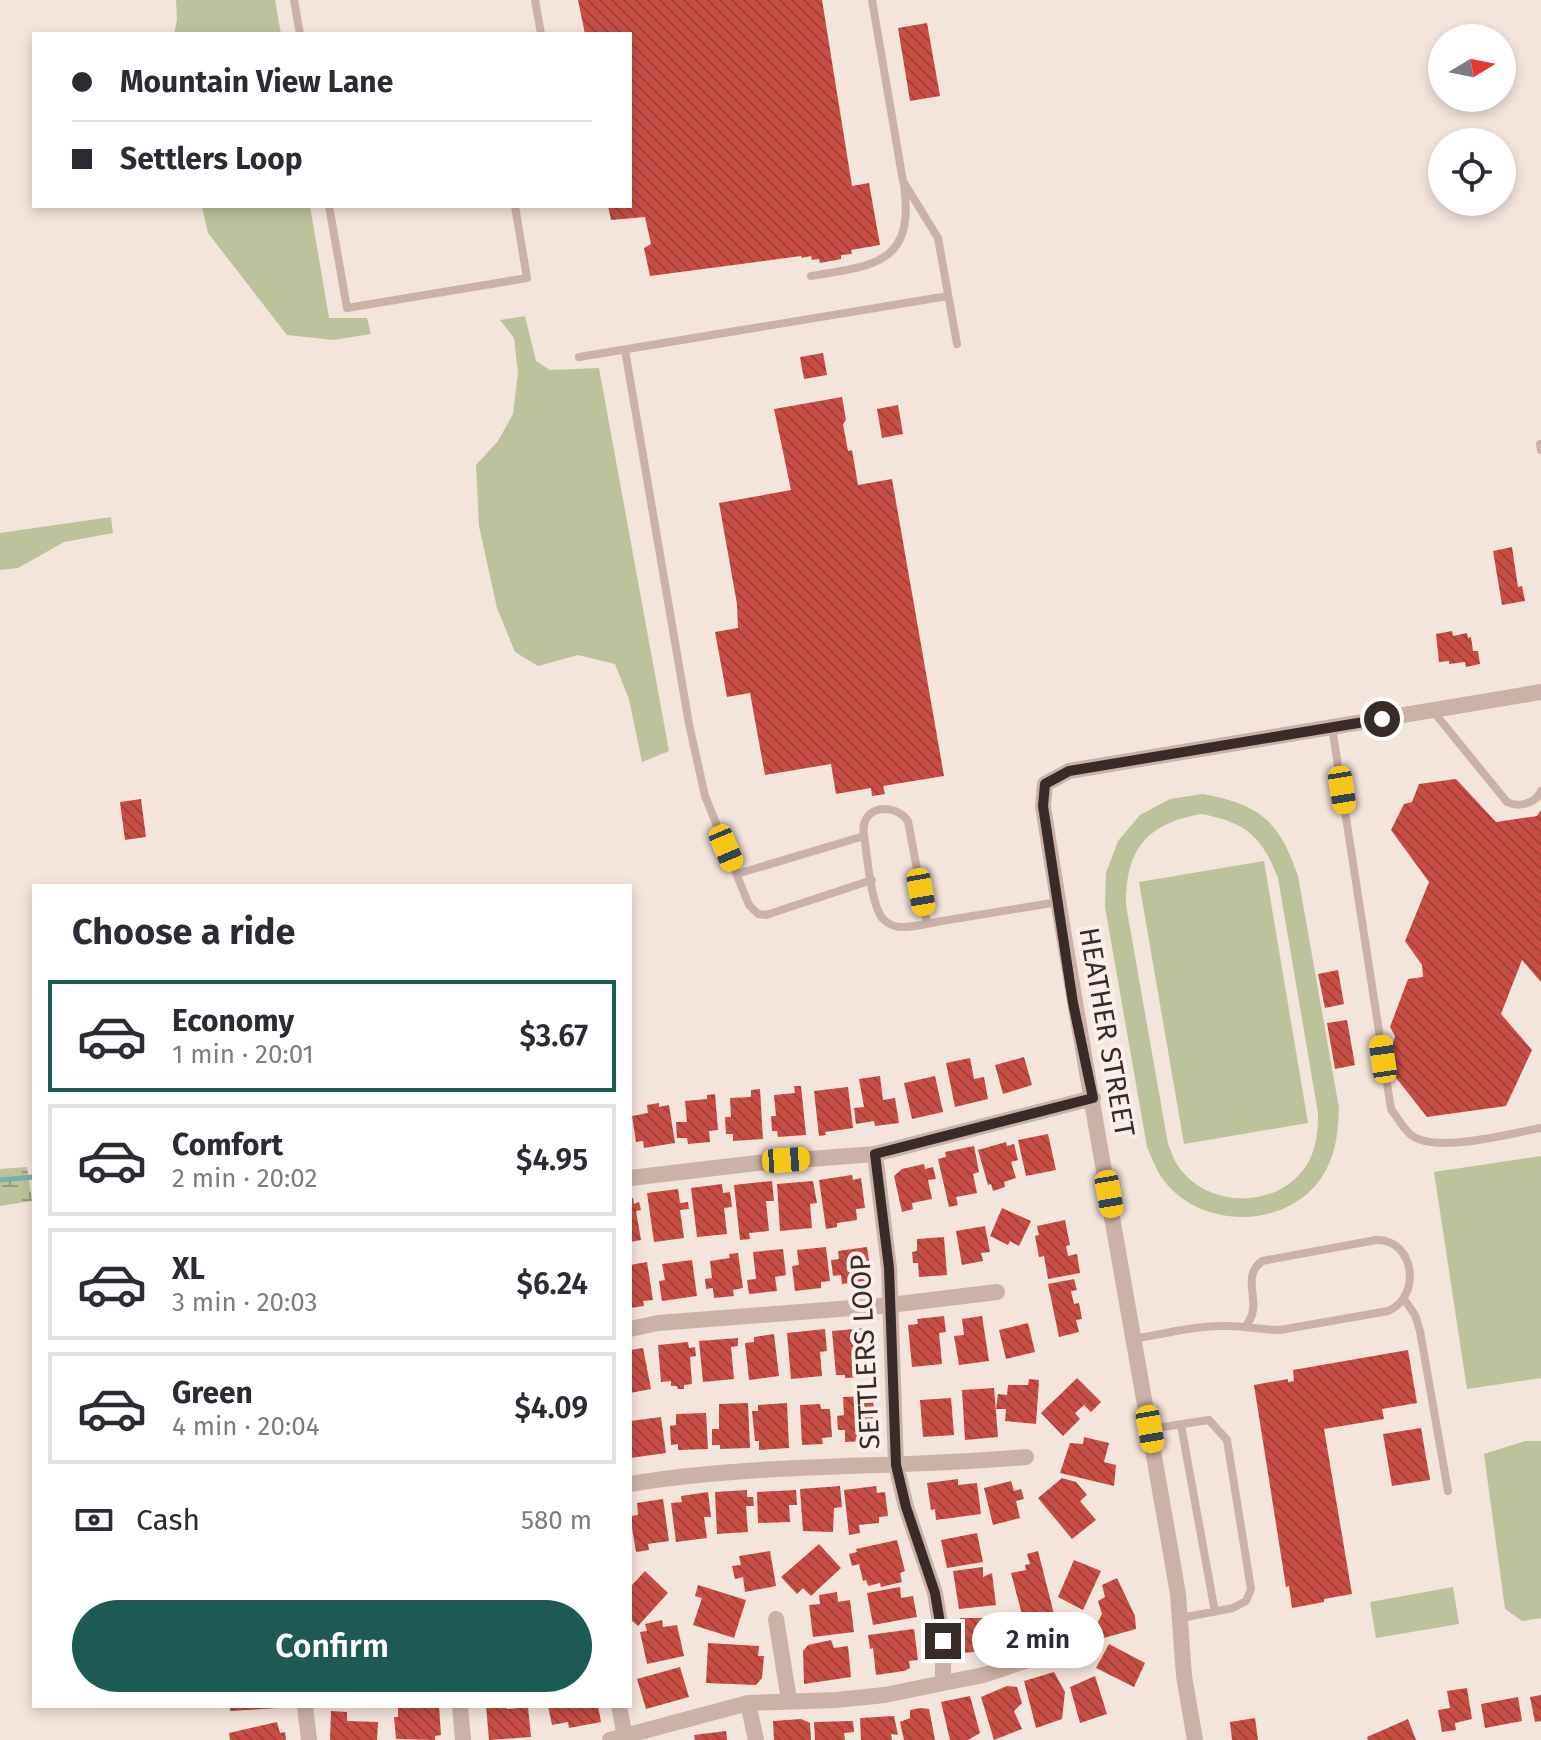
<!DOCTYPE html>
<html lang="en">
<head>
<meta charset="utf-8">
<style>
  :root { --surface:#fff; --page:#f2f2f3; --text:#2b2b33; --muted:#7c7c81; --line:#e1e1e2; --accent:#1d5a54 }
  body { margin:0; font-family:"Fira Sans",sans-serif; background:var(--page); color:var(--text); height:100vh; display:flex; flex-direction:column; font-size:30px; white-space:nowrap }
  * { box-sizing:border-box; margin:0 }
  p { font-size:26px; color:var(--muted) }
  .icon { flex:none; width:44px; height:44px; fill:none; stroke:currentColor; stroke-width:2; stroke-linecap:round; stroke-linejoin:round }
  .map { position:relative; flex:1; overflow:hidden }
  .drawer { position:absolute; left:32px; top:884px; width:600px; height:824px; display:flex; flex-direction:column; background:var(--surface); border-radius:0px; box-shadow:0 4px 12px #0003 }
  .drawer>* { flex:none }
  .banner { position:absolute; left:32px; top:32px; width:600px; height:176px; border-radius:0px; box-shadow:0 4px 12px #0003; display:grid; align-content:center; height:176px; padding:0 40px; background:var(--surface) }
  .needle { width:52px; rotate:80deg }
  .buttons { position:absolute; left:1428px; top:24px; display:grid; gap:16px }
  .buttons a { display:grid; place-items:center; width:88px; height:88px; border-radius:50%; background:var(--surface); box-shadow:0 4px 12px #0003; font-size:40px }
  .end { position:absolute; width:36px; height:36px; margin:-18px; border:10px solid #382b28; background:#fff; box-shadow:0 0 0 4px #fff }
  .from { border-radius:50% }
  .bubble { position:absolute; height:56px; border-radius:28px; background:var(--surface); box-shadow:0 4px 12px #0003; font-size:26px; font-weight:600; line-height:56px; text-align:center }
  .car { position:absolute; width:24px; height:48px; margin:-24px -12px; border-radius:10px; box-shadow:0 0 6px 2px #0007; background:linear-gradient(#f5c518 24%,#345 0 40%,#f5c518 0 76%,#345 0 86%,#f5c518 0) }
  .banner b { display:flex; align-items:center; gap:28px; height:76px; font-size:30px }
  .banner b+b { border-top:2px solid var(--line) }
  .banner i { width:20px; height:20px; background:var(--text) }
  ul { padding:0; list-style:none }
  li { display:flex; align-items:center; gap:24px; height:112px; margin:0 16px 12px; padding:0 24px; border:4px solid var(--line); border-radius:0px }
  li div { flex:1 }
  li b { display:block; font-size:30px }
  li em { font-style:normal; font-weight:600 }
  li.selected { border-color:var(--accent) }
  li>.icon { width:72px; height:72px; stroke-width:1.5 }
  h2 { padding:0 40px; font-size:36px; line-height:96px }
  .pay { display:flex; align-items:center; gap:20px; height:88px; padding:0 40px; font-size:30px }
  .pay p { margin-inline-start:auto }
  .action { display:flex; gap:16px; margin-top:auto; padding:16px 40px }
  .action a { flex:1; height:92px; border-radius:48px; background:var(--accent); color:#fff; font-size:32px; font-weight:600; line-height:92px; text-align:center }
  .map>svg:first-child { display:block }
  .green { fill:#bcc29c; fill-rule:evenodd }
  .wetland { fill:url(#wetland-marsh) }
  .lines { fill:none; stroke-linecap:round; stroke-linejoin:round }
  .stream { stroke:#7bb0a9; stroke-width:5 }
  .building { fill:url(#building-back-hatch) }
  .lane { stroke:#cbb2a8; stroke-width:8 }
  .street { stroke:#cbb2a8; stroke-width:16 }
  .route { stroke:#382b28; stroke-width:10 }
  .labels { text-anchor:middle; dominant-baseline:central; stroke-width:8; stroke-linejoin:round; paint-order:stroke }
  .street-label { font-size:28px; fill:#382b28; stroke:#faefe9 }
</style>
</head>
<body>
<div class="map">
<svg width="1541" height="1740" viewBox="0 0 1541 1740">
  <defs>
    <pattern id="wetland-marsh" width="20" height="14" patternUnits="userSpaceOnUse" patternTransform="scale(2)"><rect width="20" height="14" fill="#bcc29c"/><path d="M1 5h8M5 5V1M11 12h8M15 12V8" fill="none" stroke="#9a9e7f"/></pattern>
    <pattern id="building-back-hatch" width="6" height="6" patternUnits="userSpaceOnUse" patternTransform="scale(2)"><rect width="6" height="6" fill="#c84e45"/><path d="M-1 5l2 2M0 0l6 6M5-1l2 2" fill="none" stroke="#a3413a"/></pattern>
  </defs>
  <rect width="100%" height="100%" fill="#f3e4dc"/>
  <path class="green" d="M176,0H275L281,34H174L177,20Z
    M202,206H310L329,318H367L371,334L333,340L287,335L208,233Z
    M525,316L536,361L550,370L599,368L669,751L642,762L629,699L615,664L578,655L538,666L515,652L497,608L479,526L476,465L498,441L513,414L518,373L514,338L500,320Z
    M111,517L113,533L64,542L18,568L0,570V533Z
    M1203,794C1261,805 1279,821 1298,876L1339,1108C1338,1129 1337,1148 1327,1168C1296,1231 1197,1233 1160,1175C1155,1167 1151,1156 1147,1147L1105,907L1106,873L1118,841L1140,815L1170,799ZM1201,814C1245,822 1262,836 1278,878L1318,1113C1318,1130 1317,1145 1309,1161C1283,1209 1209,1211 1178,1166C1174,1160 1171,1151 1168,1144L1126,905C1126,849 1146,824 1201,814Z
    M1264,861L1308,1123L1184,1144L1139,882Z
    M1541,1156V1378L1467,1389L1434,1172Z
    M1525,1441H1541V1618L1522,1621L1505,1609L1484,1454Z
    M1453,1587L1459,1624L1376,1638L1370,1602Z"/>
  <path class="wetland" d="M27,1167L32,1201L0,1206V1169Z"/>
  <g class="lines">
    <path class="stream" d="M0,1180L34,1177"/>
  </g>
  <path class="building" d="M578,0H822L852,186L869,183L880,245L851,250L852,254L841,255V259L820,263L819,259L812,260L811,256L802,258L801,256L650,276L644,248L651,244L645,217L611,220L608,206H630V34H585Z
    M927,23L940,96L910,101L898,28Z
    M823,353L827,375L804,379L800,357Z
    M842,397L846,420L843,424L848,451L852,450L858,485L892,479L944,776L883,786L885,794L872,796L871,788L836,794L831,764L765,775L750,693L727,697L715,632L738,628L737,604L719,503L791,490L774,409Z
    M898,405L903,434L882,438L877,409Z
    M1512,547L1518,587L1522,586L1525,601L1502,605L1493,551Z
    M1452,631L1453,636L1467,633L1468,638L1471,637L1473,651H1478L1480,664L1466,667L1465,662L1449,664V661L1439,662L1436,634Z
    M1456,779L1496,822L1537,816L1541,810V982L1522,960L1501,1014L1532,1050L1506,1106L1427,1117L1386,1065L1395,1036L1390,1027L1408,979L1423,977L1422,965L1405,941L1429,882L1391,830L1404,804L1412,802L1419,784Z
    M141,799L146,837L125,840L120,802Z
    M1338,970L1344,1004L1325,1008L1318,974Z
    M1347,1020L1355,1065L1335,1069L1327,1023Z
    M1024,1057L1032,1085L1003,1094L995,1065Z
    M970,1058L974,1079L984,1077L988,1099L955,1107L946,1063Z
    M880,1076L883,1100L895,1098L899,1123L875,1126L874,1121L856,1124L854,1108L864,1107L859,1079Z
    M935,1076L943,1112L912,1119L904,1083Z
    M794,1086H801L806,1135L778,1137L777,1131H772L771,1116H776L774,1095L795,1093Z
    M848,1087L853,1128L825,1132L826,1135L819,1136L814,1091Z
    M760,1089L763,1139L733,1141V1134H726L725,1117H731L730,1098L751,1097V1090Z
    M715,1094L718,1130L709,1131L710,1142L688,1144L687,1138H677L676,1122H687L685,1101L707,1099V1095Z
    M659,1103V1107L669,1105L675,1143L644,1148L643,1141L636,1142L632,1116L648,1113L647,1105Z
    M1048,1134L1056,1170L1026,1176L1018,1140Z
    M1006,1142L1007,1146L1014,1144L1018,1160L1011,1162L1016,1178L1004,1182L1005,1187L993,1191L991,1184L988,1185L978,1150Z
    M974,1146L979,1172L973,1174L977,1193L956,1197L958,1205L949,1207L938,1159L946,1157L945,1152Z
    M924,1164L925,1169L933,1167L936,1179L928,1180L932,1199L912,1203L913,1209L902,1212L894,1176L902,1169Z
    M852,1175L853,1180L861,1178L865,1208L856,1209L857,1220L837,1223V1227L826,1229L819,1180Z
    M772,1181L774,1201H766L769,1231L749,1233L750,1239L740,1240L734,1185Z
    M813,1181L817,1203L810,1204L812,1228L780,1231L777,1184Z
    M722,1184L723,1193L730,1192L732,1207L724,1208L727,1234L697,1237L691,1188Z
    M678,1189L680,1203L688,1202L689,1209L680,1210L684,1238L654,1242L647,1193Z
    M630,1198H633L634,1204L639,1202L641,1210L636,1211L641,1240L630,1242Z
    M1002,1208L1031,1221L1019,1246L1010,1241L1008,1245L990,1236Z
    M1065,1220L1070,1245L1066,1246L1068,1256L1077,1254L1080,1273L1048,1279L1044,1256L1039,1257L1035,1236L1039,1235L1037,1226Z
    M985,1226L990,1252L981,1253L983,1261L962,1265L956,1231Z
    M944,1237L947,1275L919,1277L918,1263H913L912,1252L917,1251V1239Z
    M826,1247L830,1281L821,1282V1288L795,1291L792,1266L799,1265L797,1250Z
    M867,1247L872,1280L842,1284L841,1275L833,1276L831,1260L839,1259L838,1251Z
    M783,1249L786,1275L775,1277L777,1291L749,1294L747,1280L756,1279L753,1252Z
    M738,1253L743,1288L733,1290L734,1296L714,1298L713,1288L706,1289L705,1279L712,1278L710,1261L730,1258L729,1254Z
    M692,1260L697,1296L662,1301L659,1281L665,1280L662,1264Z
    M647,1262L653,1300L643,1301L644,1306L630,1308V1265Z
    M1074,1279L1077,1290L1071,1291L1074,1304L1079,1303L1082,1319L1076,1320L1079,1332L1059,1337L1048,1284Z
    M944,1316L946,1332L939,1333L942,1364L912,1367L908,1325L918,1324L917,1319Z
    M982,1316L989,1361L959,1365L954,1336L964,1335L962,1319Z
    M1028,1323L1035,1352L1006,1359L999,1330Z
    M867,1328L871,1359L863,1360L864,1377L845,1378V1375H836L832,1331Z
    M825,1329L827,1351L820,1352L822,1376L791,1379L787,1333Z
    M774,1334L779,1376L749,1380L745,1343L754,1342V1337Z
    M738,1338V1346L731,1347L734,1379L703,1382L699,1341Z
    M688,1342L689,1348L695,1347L696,1356L690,1357L692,1384L684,1385V1389H678L677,1386H671V1381L661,1382L658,1345Z
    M643,1348L651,1389L630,1393V1350Z
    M1408,1350L1417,1403L1382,1409L1384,1419L1324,1429L1352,1594L1324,1599V1602L1292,1608L1289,1586L1286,1587L1254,1385L1288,1379V1382L1294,1381L1293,1370Z
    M1077,1378L1101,1402L1091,1412L1084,1405L1075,1413L1080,1419L1063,1436L1041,1413Z
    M1029,1379L1039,1380L1036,1424L1005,1421L1006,1409H996L998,1394L1007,1395L1008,1385H1028Z
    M994,1388L998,1437L965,1440L962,1390Z
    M873,1396L875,1430H865V1441L845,1442V1430H838L837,1416L844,1415L843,1397Z
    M951,1398L954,1435L923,1437L920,1400Z
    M748,1403L750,1448L720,1449V1445H712V1429H719V1404Z
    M787,1403L789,1448L759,1450V1441H755L752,1411H758V1405Z
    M820,1404L821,1409H830L832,1437L822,1438L823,1444L802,1445L800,1405Z
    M706,1413L708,1449L678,1450V1444L671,1445L670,1426L676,1425V1414Z
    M661,1417L666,1453L630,1458V1437H632L630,1421Z
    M1421,1428L1430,1480L1392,1486L1383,1434Z
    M1084,1437L1109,1443L1104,1462L1116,1465L1114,1486L1060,1473L1070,1443L1083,1444Z
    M1062,1478L1076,1482L1087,1495L1080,1501L1096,1520L1072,1539L1038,1498Z
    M958,1479V1485L977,1483L981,1514L936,1520L935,1509L931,1510L927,1483Z
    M1011,1481L1014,1491L1021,1489L1024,1499L1016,1501L1020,1518L993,1525L984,1488Z
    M840,1486L842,1507L834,1508L833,1532L803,1531L800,1489Z
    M876,1486L877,1493L885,1492L888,1516L879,1517V1523L859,1525L860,1533L849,1535L844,1490Z
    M747,1490V1497H753L754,1506H746L748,1532L717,1534L715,1492Z
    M796,1490L797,1505H789L790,1522L758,1523L757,1492Z
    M708,1492L711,1517H704L707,1538L676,1542L671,1503L682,1502L681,1496Z
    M663,1499L669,1541L648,1544L649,1550L636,1552L630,1516L638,1515L637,1503Z
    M977,1533L983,1562L947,1568L941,1540Z
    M897,1540L905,1571L900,1573L902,1582L881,1587L880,1583L868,1586L866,1580L863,1581L859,1564L852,1566L849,1554L857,1552L856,1549Z
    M819,1544L841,1568L811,1596L803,1588L797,1594L781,1577Z
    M770,1551L776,1586L745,1592L743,1577L735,1579L732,1566L741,1565L739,1556Z
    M1038,1551L1054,1614L1024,1622L1011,1573L1026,1570L1025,1565L1030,1564L1027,1554Z
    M1074,1560L1101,1571L1083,1610L1058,1597Z
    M983,1567V1577L992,1573L996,1605L959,1609L953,1571Z
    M645,1571L668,1593L638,1626L630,1619V1583L632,1585Z
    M1117,1578L1135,1616L1136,1629L1100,1639L1096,1626L1102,1614L1098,1601L1105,1597L1102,1585Z
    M698,1585L746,1600L734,1638L693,1625L702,1598L695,1596Z
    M900,1587L901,1598L913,1596L917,1617L873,1625L867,1593Z
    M837,1592L838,1602L850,1600L854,1632L813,1637L809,1605L820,1604L819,1595Z
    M960,1618H996L998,1650L962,1653Z
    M662,1620L663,1627L677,1625L684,1656L647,1664L640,1632L647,1631L645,1624Z
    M914,1629L918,1660L909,1661L910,1668L904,1671L876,1675L873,1648L870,1649L868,1635Z
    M831,1640L834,1648L848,1646L851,1677L804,1684L803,1651L808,1645Z
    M708,1643L759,1646L758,1656H764L762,1678L756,1685L706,1683Z
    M1109,1644L1145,1663L1134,1687L1096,1668Z
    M680,1667L689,1697L646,1709L637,1679Z
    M1054,1672L1065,1692L1062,1719L1036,1728L1024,1681Z
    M1095,1676L1107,1714L1080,1723L1070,1687Z
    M1007,1686L1017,1687L1022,1703L1014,1711L1022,1729L994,1740L981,1697Z
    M1467,1688L1472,1719L1455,1723L1456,1730L1442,1732L1438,1710L1450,1708L1447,1691Z
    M1541,1695V1721L1535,1722L1530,1697Z
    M970,1696L980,1733L968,1740H950L941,1702Z
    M1518,1697L1522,1721L1485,1728L1481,1704Z
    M230,1706H278V1708L230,1711Z
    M439,1706L441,1735L435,1736V1740L396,1739L394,1717H398V1707Z
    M486,1706H507V1709L528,1707L531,1737L489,1740Z
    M548,1706H598L601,1722L569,1728L568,1722L552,1725Z
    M921,1708L929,1709L935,1740H904L900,1722L910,1718V1710Z
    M331,1711L347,1712V1721L378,1722L377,1740H330Z
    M894,1716L898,1735L891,1734L892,1740H861L860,1718Z
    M1255,1718L1258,1740H1232L1230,1722Z
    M801,1719L810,1723L811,1740H774L773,1721Z
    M1408,1719L1416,1740H1368L1367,1737Z
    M853,1721L854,1732L844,1733L845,1740H815L814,1722Z
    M277,1722L280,1733L285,1732L286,1740H230L229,1733Z
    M726,1731L727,1740H695L694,1735Z"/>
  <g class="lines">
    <path class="lane" d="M294,0L300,34
      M535,0L541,34
      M872,0L903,181L938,238L957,344
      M329,206L347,308L527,278L515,206
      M811,276C875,266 915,263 904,185
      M625,350L689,724L705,796L749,905L758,914L766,915L872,880
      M579,357L948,296
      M1540,444L1541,450
      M1433,711L1507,802C1519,808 1536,803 1541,791
      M1332,727L1391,1109C1397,1117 1403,1128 1410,1134C1433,1155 1512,1133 1541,1128
      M737,874L864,836
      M927,923L908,821C894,801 859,806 864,835C867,854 871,906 883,919C887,923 893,926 899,927C914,928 933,922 948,920C984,914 1021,908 1058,902
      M1404,1299L1415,1315L1420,1331L1448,1491
      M1134,1339C1163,1334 1193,1326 1223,1326C1242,1325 1261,1330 1280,1330L1388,1311C1422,1297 1415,1239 1376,1240L1262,1261C1238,1280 1266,1303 1245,1327
      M1181,1425L1215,1612
      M1150,1429L1209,1420L1227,1440L1251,1589L1246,1601L1233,1608L1181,1618"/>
    <path class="street" d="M630,1178L757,1163L875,1154L1093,1098
      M630,1329L658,1323L890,1305L997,1292
      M630,1484C761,1462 894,1469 1026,1457
      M776,1619L789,1700
      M943,1683L984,1675L1057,1650
      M748,1703L756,1740
      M305,1706L309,1740
      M460,1706L463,1740
      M619,1706L625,1737
      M610,1740L748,1703L836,1700L885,1695L943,1683V1641L935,1593L906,1507L896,1465L889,1268L875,1154
      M1195,1740L1184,1676L1178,1594C1133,1332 1084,1069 1043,806L1045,784L1069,771L1541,692"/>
  </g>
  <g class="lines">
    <path class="route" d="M943,1641L935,1593L906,1507L896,1465L889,1268L875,1154L1093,1098L1073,1003L1043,806L1045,784L1069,771L1382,719"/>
  </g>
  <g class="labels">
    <g class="street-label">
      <text transform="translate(1107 1032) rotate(80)">HEATHER STREET</text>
      <text transform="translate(865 1352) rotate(-93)">SETTLERS LOOP</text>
    </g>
  </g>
</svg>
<div class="buttons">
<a><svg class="needle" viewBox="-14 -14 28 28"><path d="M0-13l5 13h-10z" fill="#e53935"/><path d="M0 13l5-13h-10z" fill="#7c7c81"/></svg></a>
<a><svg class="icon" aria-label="locate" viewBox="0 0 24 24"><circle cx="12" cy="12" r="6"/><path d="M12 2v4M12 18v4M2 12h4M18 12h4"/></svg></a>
</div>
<i class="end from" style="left:1382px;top:719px"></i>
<i class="end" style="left:943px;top:1641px"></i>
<div class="bubble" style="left:972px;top:1612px;width:132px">2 min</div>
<i class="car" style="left:1342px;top:790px;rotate:171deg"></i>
<i class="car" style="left:726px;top:848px;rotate:157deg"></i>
<i class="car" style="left:921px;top:892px;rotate:170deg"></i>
<i class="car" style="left:1383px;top:1059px;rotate:352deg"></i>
<i class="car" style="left:786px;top:1160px;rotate:86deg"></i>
<i class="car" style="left:1109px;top:1194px;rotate:170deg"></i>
<i class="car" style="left:1150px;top:1429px;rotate:170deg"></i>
<div class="banner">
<b><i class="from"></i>Mountain View Lane</b>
<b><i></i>Settlers Loop</b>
</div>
<section class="drawer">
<h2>Choose a ride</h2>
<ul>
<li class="selected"><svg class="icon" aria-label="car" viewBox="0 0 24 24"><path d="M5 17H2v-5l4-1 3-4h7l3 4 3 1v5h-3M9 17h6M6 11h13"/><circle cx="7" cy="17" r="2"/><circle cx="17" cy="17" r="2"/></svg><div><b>Economy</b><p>1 min · 20:01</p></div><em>$3.67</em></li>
<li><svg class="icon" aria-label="car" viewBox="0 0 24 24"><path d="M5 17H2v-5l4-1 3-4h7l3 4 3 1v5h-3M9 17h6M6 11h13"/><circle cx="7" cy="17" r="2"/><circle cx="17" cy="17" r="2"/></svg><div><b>Comfort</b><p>2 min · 20:02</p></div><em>$4.95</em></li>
<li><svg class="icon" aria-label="car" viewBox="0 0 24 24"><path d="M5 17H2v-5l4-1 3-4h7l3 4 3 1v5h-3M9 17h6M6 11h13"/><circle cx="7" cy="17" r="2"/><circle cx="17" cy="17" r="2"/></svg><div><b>XL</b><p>3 min · 20:03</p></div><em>$6.24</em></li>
<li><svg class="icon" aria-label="car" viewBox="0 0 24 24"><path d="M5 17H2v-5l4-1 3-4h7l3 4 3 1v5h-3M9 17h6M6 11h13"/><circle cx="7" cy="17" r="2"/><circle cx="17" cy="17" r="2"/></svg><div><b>Green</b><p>4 min · 20:04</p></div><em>$4.09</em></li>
</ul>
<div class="pay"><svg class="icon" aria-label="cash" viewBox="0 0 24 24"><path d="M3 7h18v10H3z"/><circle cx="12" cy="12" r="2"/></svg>Cash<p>580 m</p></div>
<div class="action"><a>Confirm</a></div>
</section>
</div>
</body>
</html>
